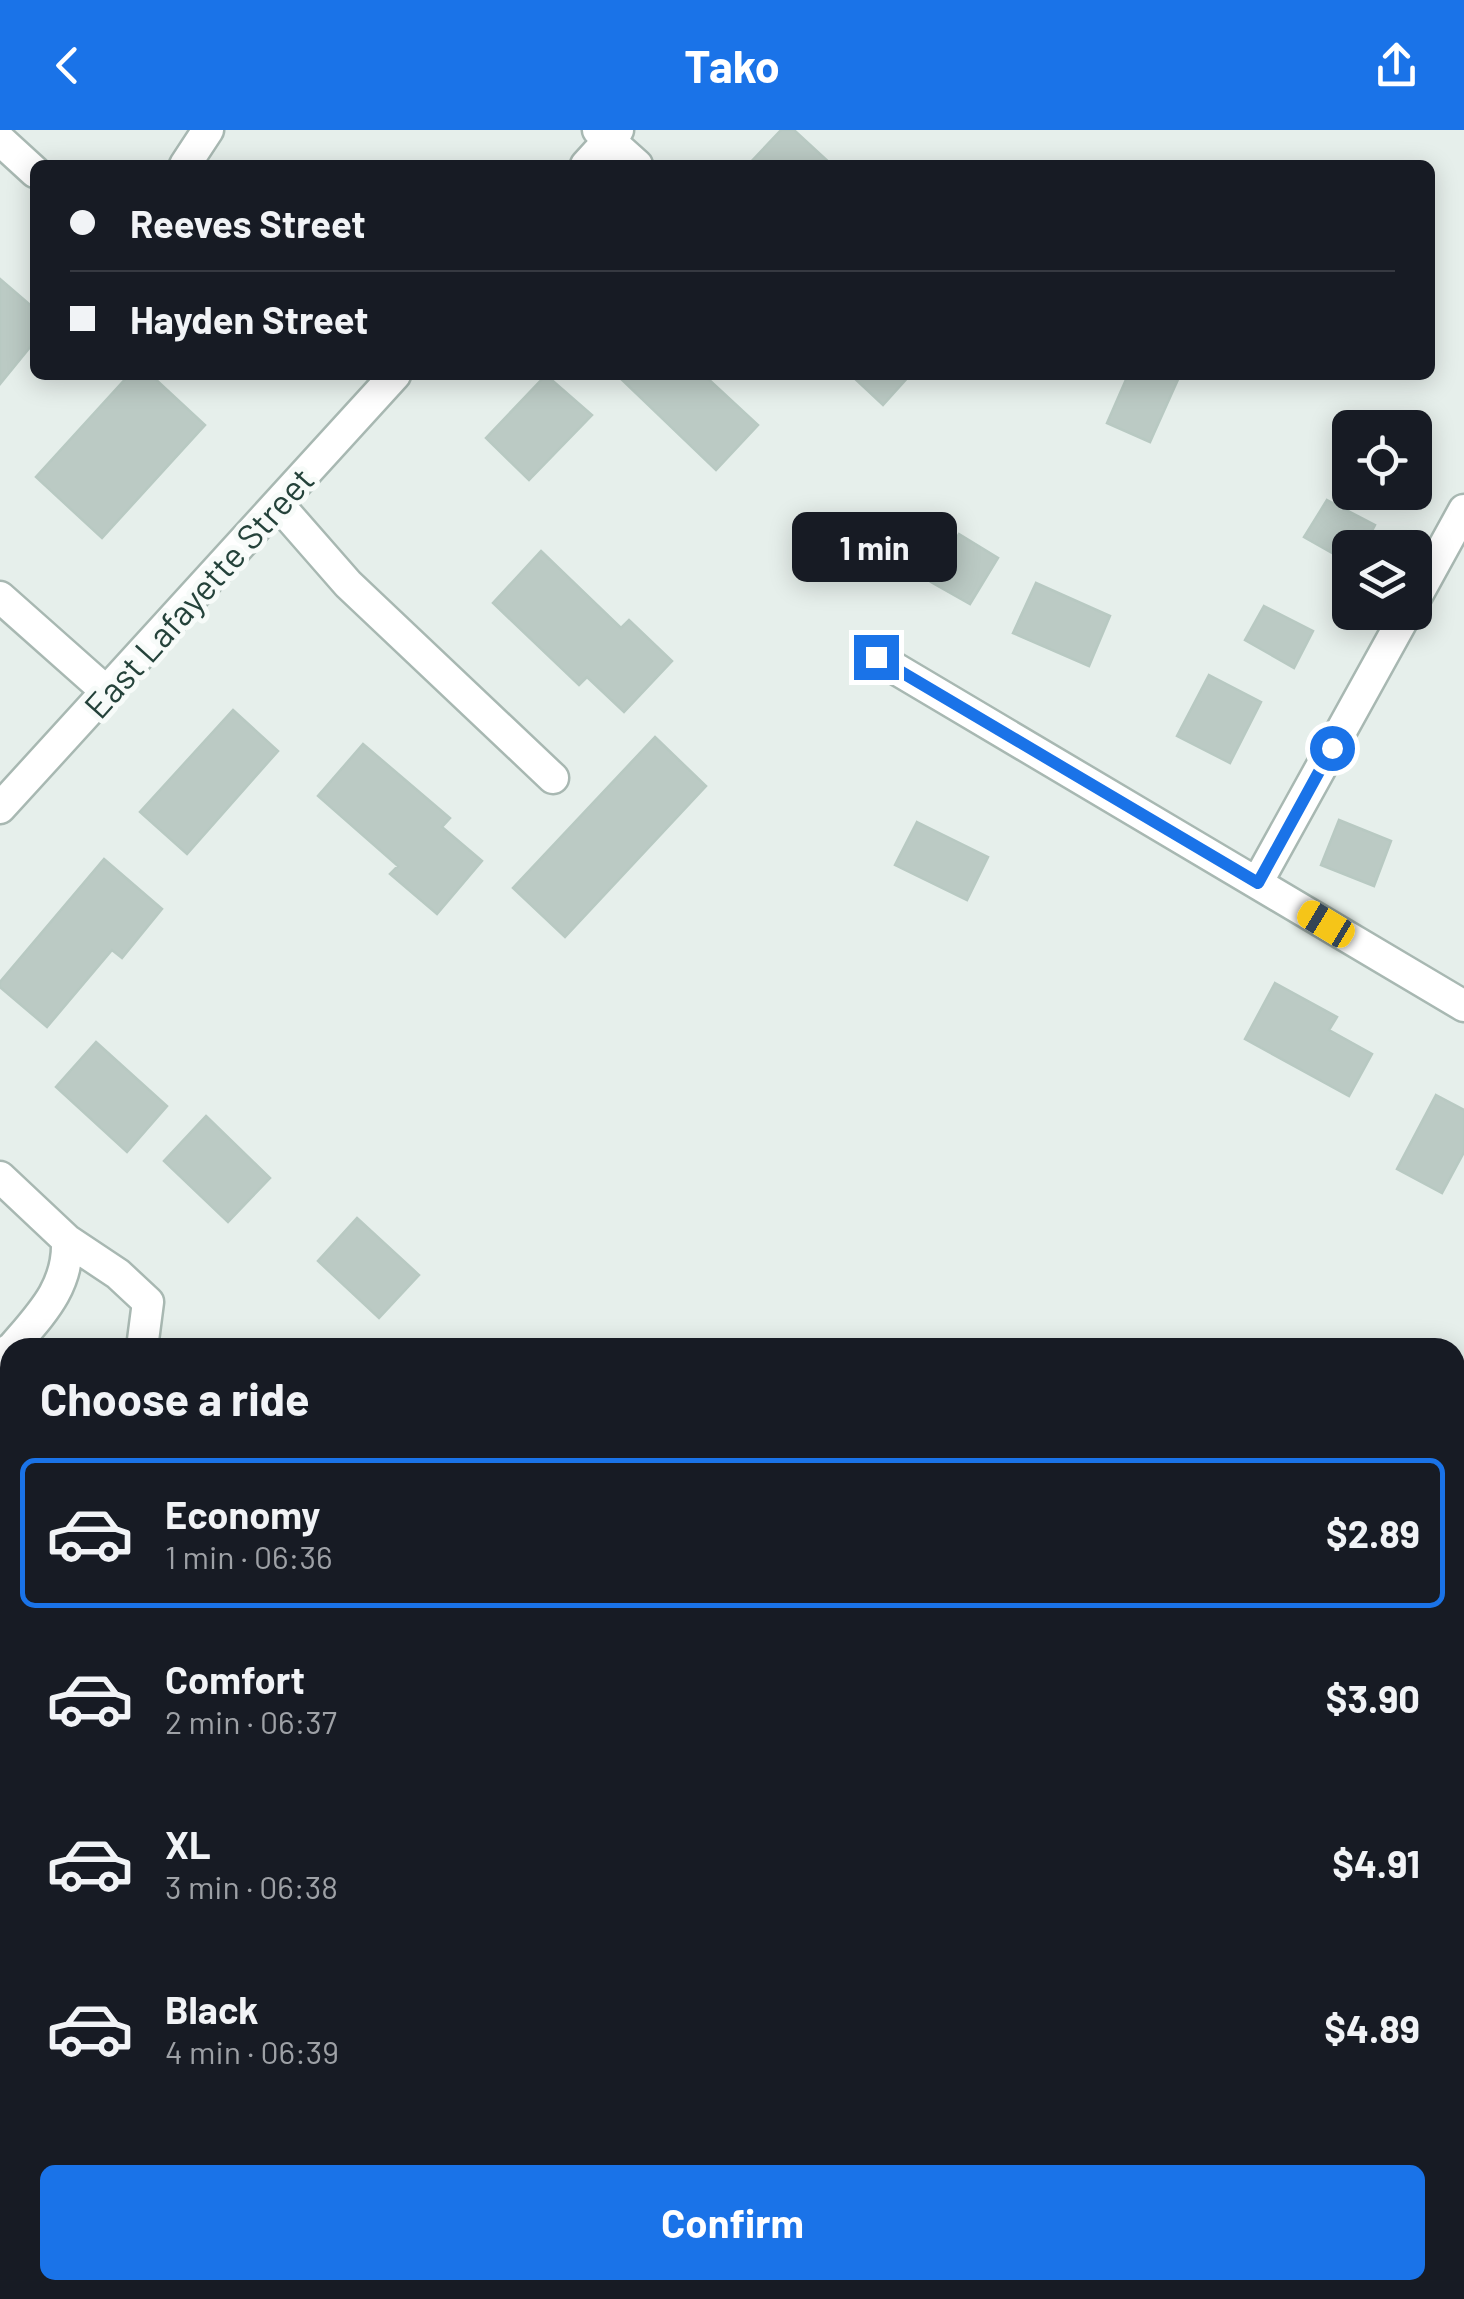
<!DOCTYPE html>
<html lang="en">
<head>
<meta charset="utf-8">
<style>
  :root { --surface:#171b24; --page:#20242c; --text:#f1f3f6; --muted:#9ea1a6; --line:#363941; --accent:#1a73e8 }
  body { margin:0; font-family:Barlow,sans-serif; background:var(--page); color:var(--text); height:100vh; display:flex; flex-direction:column; font-size:38px; white-space:nowrap }
  * { box-sizing:border-box; margin:0 }
  p { font-size:32px; color:var(--muted) }
  .icon { flex:none; width:55px; height:55px; fill:none; stroke:currentColor; stroke-width:2; stroke-linecap:round; stroke-linejoin:round }
  .map { position:relative; flex:1; overflow:hidden }
  .drawer { position:absolute; left:0px; top:1208px; width:1465px; height:962px; display:flex; flex-direction:column; background:var(--surface); border-radius:30px 30px 0 0; box-shadow:0 5px 25px #0003 }
  .drawer>* { flex:none }
  .guide { position:absolute; left:30px; top:30px; width:1405px; height:220px; border-radius:15px; box-shadow:0 5px 25px #0003; display:grid; align-content:center; height:220px; padding:0 40px; background:var(--surface) }
  .fabs { position:absolute; left:1332px; top:280px; display:grid; gap:20px }
  .fabs a { display:grid; place-items:center; width:100px; height:100px; border-radius:15px; background:var(--surface); box-shadow:0 5px 25px #0003; font-size:50px }
  .end { position:absolute; width:45px; height:45px; margin:-22px; border:12px solid #1a73e8; background:#fff; box-shadow:0 0 0 5px #fff }
  .from { border-radius:50% }
  .bubble { position:absolute; height:70px; border-radius:15px; background:var(--surface); box-shadow:0 5px 25px #0003; font-size:32px; font-weight:700; line-height:70px; text-align:center }
  .car { position:absolute; width:30px; height:60px; margin:-30px -15px; border-radius:12px; box-shadow:0 0 8px 2px #0007; background:linear-gradient(#f5c518 24%,#345 0 40%,#f5c518 0 76%,#345 0 86%,#f5c518 0) }
  .guide b { display:flex; align-items:center; gap:35px; height:95px; font-size:38px }
  .guide b+b { border-top:2px solid var(--line) }
  .guide i { width:25px; height:25px; background:var(--text) }
  ul { padding:0; list-style:none }
  li { display:flex; align-items:center; gap:30px; height:150px; margin:0 20px 15px; padding:0 20px; border:5px solid transparent; border-radius:15px }
  li div { flex:1 }
  li b { display:block; font-size:38px }
  li em { font-style:normal; font-weight:700 }
  li.active { border-color:var(--accent) }
  li>.icon { width:90px; height:90px; stroke-width:1.5 }
  h2 { padding:0 40px; font-size:45px; line-height:120px }
  .button { display:flex; gap:20px; margin-top:auto; padding:20px 40px }
  .button a { flex:1; height:115px; border-radius:15px; background:var(--accent); color:#fff; font-size:40px; font-weight:700; line-height:115px; text-align:center }
  header { display:flex; justify-content:space-between; align-items:center; height:130px; padding:0 40px; background:var(--accent); color:#fff; font-size:45px; font-weight:700 }
  .map>svg:first-child { display:block }
  .lines { fill:none; stroke-linecap:round; stroke-linejoin:round }
  .stream { stroke:#8ec9d4; stroke-width:11 }
  .building { fill:#bbcac4; stroke:#b8c9c2; stroke-width:2.5 }
  .minor-casing { stroke:#a8b8b2; stroke-width:35 }
  .minor { stroke:#fff; stroke-width:30 }
  .route { stroke:#1a73e8; stroke-width:12 }
  .labels { text-anchor:middle; dominant-baseline:central; stroke-width:10; stroke-linejoin:round; paint-order:stroke }
  .street-label { font-size:35px; fill:#24423a; stroke:#f7fbf9 }
</style>
</head>
<body>
<header><svg class="icon" aria-label="back" viewBox="0 0 24 24"><path d="M15 5l-7 7 7 7"/></svg>Tako<svg class="icon" aria-label="share" viewBox="0 0 24 24"><path d="M12 15V3M7 8l5-5 5 5M5 13v7h14v-7"/></svg></header>
<div class="map">
<svg width="1464" height="2169" viewBox="0 0 1464 2169">
  <rect width="100%" height="100%" fill="#e6efeb"/>
  <g class="lines">
    <path class="stream" d="M1455,1667H1464
      M0,1874L10,1875"/>
  </g>
  <path class="building" d="M781,0H794L832,35H748Z
    M0,149L35,179V211L0,254Z
    M129,245H151L205,295L102,408L36,347Z
    M546,245L592,285L529,350L486,308Z
    M617,245H704L758,295L716,340Z
    M851,245H910L883,275Z
    M1128,245H1180L1150,312L1107,293Z
    M1327,370L1375,395L1363,418H1350V433L1304,407Z
    M959,404L998,428L970,474L931,452Z
    M541,421L621,498L629,490L672,531L624,582L587,547L579,555L493,473Z
    M1036,453L1110,486L1089,536L1013,503Z
    M1264,476L1313,501L1294,538L1245,510Z
    M1209,545L1261,572L1230,633L1177,606Z
    M233,580L278,621L187,724L140,682Z
    M655,607L706,656L565,807L513,758Z
    M363,614L450,688L442,697L482,731L437,784L390,744L398,736L318,666Z
    M1339,690L1391,711L1374,756L1321,735Z
    M917,692L988,727L967,770L895,735Z
    M104,729L162,779L122,828L112,820L47,897L0,857V852Z
    M1275,853L1337,887L1329,900L1372,924L1349,966L1245,909Z
    M96,912L167,976L127,1022L56,957Z
    M1436,965L1464,980V1022L1442,1063L1397,1039Z
    M206,986L270,1048L228,1092L164,1031Z
    M357,1088L419,1145L379,1188L318,1131Z
    M0,1491L6,1497L10,1493V1562L0,1553Z
    M431,2160H545L542,2169H454Z
    M678,2160H741L736,2169H684L675,2165Z"/>
  <g class="lines">
    <defs>
      <path id="minor" d="M598,0L637,35
        M0,10L35,42
        M185,35L208,0
        M586,35L618,0
        M278,374L348,454L553,648
        M0,467L107,562
        M1415,469L1464,380
        M876,527L1464,876
        M0,678L395,245
        M1257,753L1407,482
        M0,1047L67,1110L118,1144L148,1172L142,1218
        M12,1218C41,1184 69,1157 67,1110
        M0,1243L10,1219
        M0,1250L10,1268
        M1455,1413L1464,1416
        M1455,2027L1464,2002
        M1032,2160L1057,2169
        M1393,2169L1397,2160"/>
    </defs>
    <use href="#minor" class="minor-casing"/>
    <use href="#minor" class="minor"/>
  </g>
  <g class="lines">
    <path class="route" d="M876,527L1258,753L1332,618"/>
  </g>
  <g class="labels">
    <g class="street-label">
      <text transform="translate(198 462) rotate(-48)">East Lafayette Street</text>
    </g>
  </g>
</svg>
<div class="fabs">
<a><svg class="icon" aria-label="locate" viewBox="0 0 24 24"><circle cx="12" cy="12" r="6"/><path d="M12 2v4M12 18v4M2 12h4M18 12h4"/></svg></a>
<a><svg class="icon" aria-label="layers" viewBox="0 0 24 24"><path d="M12 4l9 5-9 5-9-5zM3 14l9 5 9-5"/></svg></a>
</div>
<i class="end from" style="left:1332px;top:618px"></i>
<i class="end" style="left:876px;top:527px"></i>
<div class="bubble" style="left:792px;top:382px;width:165px">1 min</div>
<i class="car" style="left:1326px;top:794px;rotate:301deg"></i>
<div class="guide">
<b><i class="from"></i>Reeves Street</b>
<b><i></i>Hayden Street</b>
</div>
<section class="drawer">
<h2>Choose a ride</h2>
<ul>
<li class="active"><svg class="icon" aria-label="car" viewBox="0 0 24 24"><path d="M5 17H2v-5l4-1 3-4h7l3 4 3 1v5h-3M9 17h6M6 11h13"/><circle cx="7" cy="17" r="2"/><circle cx="17" cy="17" r="2"/></svg><div><b>Economy</b><p>1 min · 06:36</p></div><em>$2.89</em></li>
<li><svg class="icon" aria-label="car" viewBox="0 0 24 24"><path d="M5 17H2v-5l4-1 3-4h7l3 4 3 1v5h-3M9 17h6M6 11h13"/><circle cx="7" cy="17" r="2"/><circle cx="17" cy="17" r="2"/></svg><div><b>Comfort</b><p>2 min · 06:37</p></div><em>$3.90</em></li>
<li><svg class="icon" aria-label="car" viewBox="0 0 24 24"><path d="M5 17H2v-5l4-1 3-4h7l3 4 3 1v5h-3M9 17h6M6 11h13"/><circle cx="7" cy="17" r="2"/><circle cx="17" cy="17" r="2"/></svg><div><b>XL</b><p>3 min · 06:38</p></div><em>$4.91</em></li>
<li><svg class="icon" aria-label="car" viewBox="0 0 24 24"><path d="M5 17H2v-5l4-1 3-4h7l3 4 3 1v5h-3M9 17h6M6 11h13"/><circle cx="7" cy="17" r="2"/><circle cx="17" cy="17" r="2"/></svg><div><b>Black</b><p>4 min · 06:39</p></div><em>$4.89</em></li>
</ul>
<div class="button"><a>Confirm</a></div>
</section>
</div>
</body>
</html>
